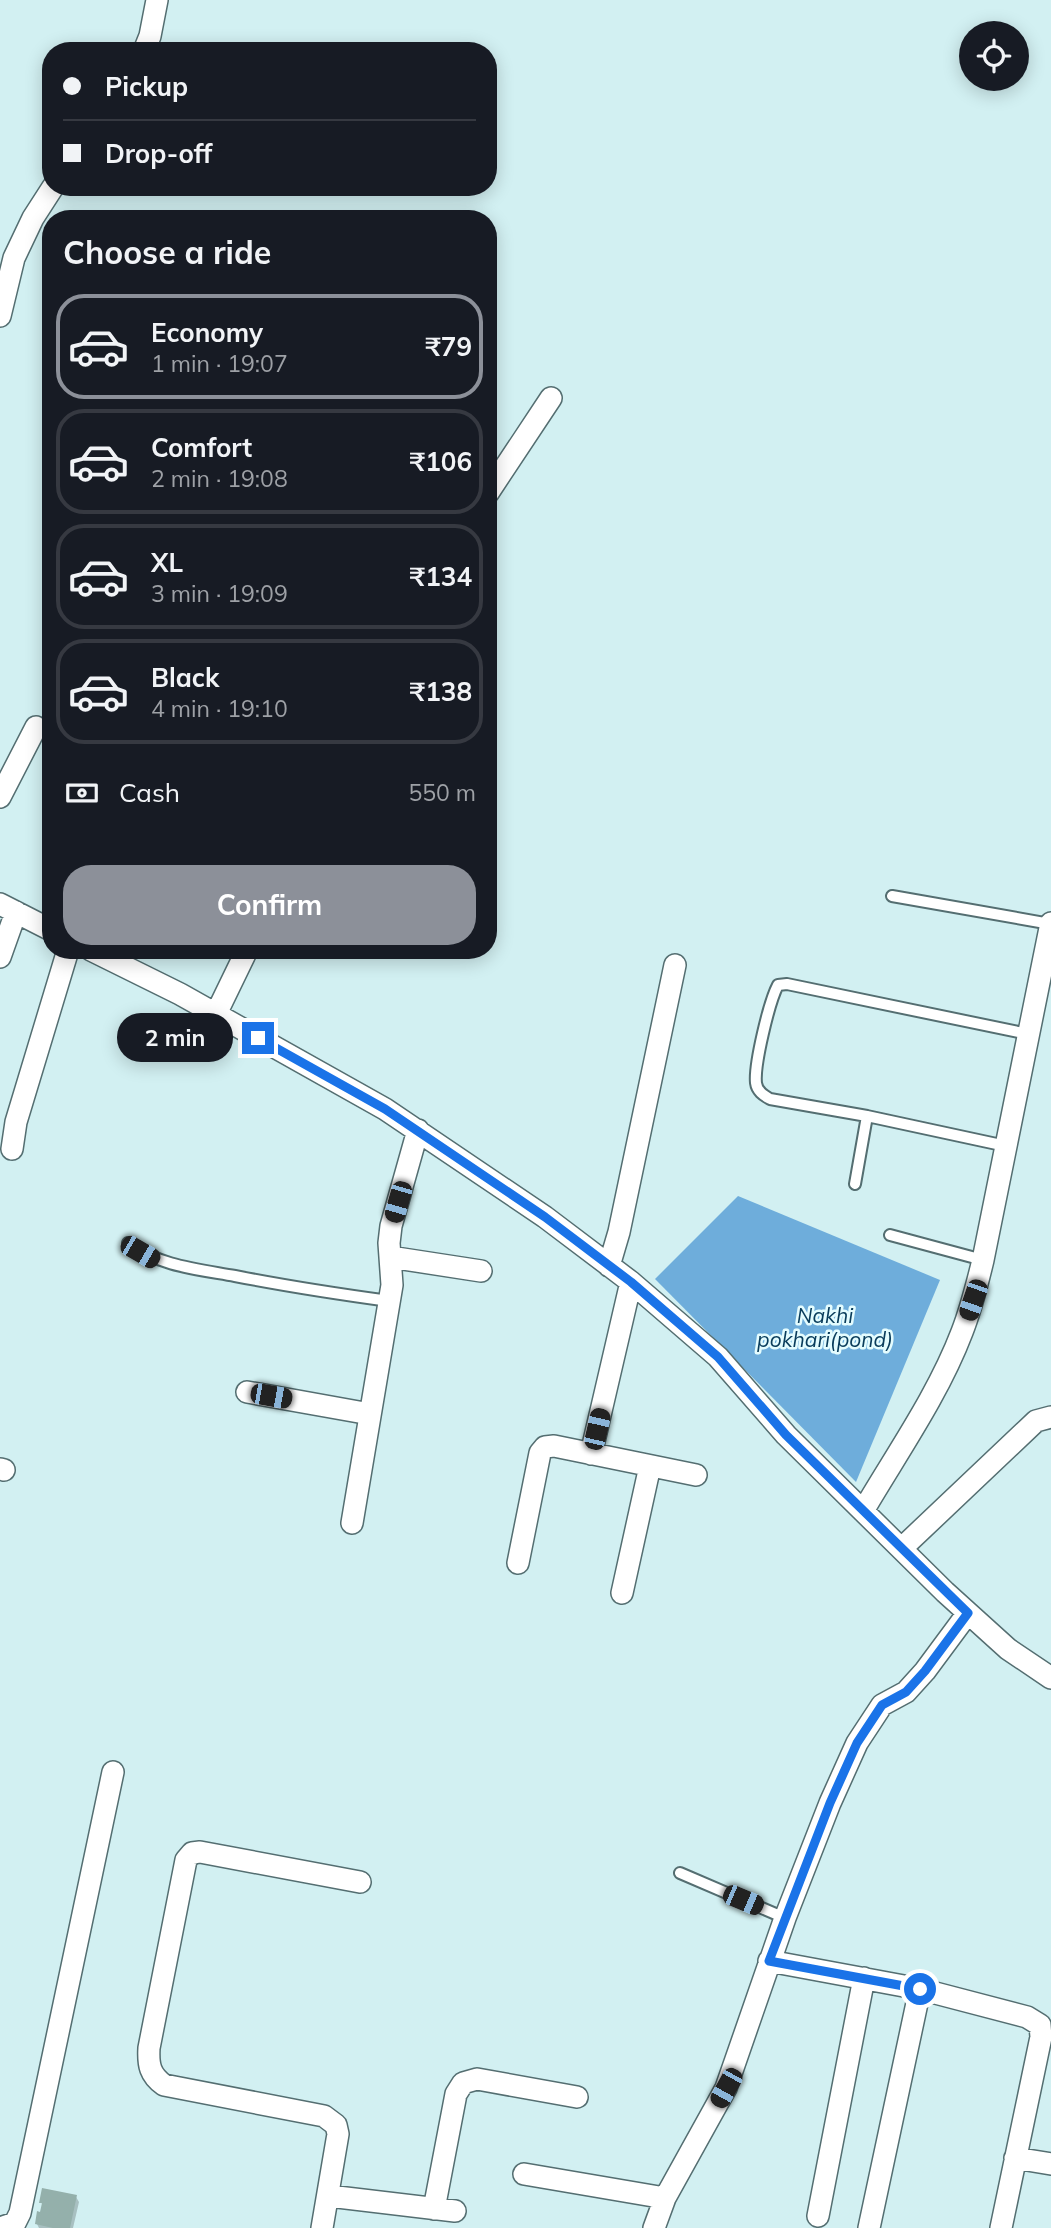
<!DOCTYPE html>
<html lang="en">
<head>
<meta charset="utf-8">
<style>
  :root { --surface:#171b24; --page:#242831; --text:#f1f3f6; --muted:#9ea1a6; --line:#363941; --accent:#8c9099 }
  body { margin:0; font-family:Mulish,sans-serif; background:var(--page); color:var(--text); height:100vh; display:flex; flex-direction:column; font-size:26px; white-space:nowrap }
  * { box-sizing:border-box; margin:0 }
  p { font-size:23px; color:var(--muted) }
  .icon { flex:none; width:38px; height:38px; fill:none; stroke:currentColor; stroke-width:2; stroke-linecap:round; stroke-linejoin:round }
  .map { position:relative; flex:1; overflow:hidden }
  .side { position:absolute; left:42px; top:210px; width:455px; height:749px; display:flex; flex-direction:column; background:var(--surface); border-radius:28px; box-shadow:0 4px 18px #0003 }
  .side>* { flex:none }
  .guide { position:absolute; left:42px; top:42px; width:455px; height:154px; border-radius:28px; box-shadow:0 4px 18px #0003; display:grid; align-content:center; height:154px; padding:0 21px; background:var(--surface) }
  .tools { position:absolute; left:959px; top:21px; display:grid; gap:14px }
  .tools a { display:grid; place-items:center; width:70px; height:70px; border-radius:50%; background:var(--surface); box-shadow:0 4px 18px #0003; font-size:35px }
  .end { position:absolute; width:32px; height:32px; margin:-16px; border:9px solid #1a73e8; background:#fff; box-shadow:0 0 0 4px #fff }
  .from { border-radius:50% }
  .bubble { position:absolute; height:49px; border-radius:24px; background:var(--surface); box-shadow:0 4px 18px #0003; font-size:23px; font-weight:700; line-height:49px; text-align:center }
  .car { position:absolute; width:21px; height:42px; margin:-21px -10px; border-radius:9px; box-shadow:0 0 5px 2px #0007; background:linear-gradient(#222 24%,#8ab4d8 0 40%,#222 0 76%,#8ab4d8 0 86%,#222 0) }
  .guide b { display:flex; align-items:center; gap:24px; height:66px; font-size:26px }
  .guide b+b { border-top:2px solid var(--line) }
  .guide i { width:18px; height:18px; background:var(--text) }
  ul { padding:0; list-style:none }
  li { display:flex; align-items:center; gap:21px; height:105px; margin:0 14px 10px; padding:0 7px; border:4px solid var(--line); border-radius:28px }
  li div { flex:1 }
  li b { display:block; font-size:26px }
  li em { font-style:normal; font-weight:700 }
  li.active { border-color:var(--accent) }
  li>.icon { width:63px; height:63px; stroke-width:1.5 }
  h2 { padding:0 21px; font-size:32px; line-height:84px }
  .pay { display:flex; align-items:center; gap:18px; height:77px; padding:0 21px; font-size:26px }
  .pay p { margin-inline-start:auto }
  .cta { display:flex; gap:14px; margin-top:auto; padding:14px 21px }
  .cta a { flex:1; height:80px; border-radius:28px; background:var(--accent); color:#fff; font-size:28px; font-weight:700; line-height:80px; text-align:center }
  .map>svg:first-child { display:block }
  .water { fill:#6eaddb }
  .shadow { fill:#0003 }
  .building { fill:#94b0ab }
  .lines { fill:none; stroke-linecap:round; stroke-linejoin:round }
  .lane-casing { stroke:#546e71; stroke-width:14 }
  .street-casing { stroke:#546e71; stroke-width:24 }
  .lane { stroke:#fff; stroke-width:10 }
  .street { stroke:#fff; stroke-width:21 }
  .route { stroke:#1a73e8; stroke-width:9 }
  .labels { text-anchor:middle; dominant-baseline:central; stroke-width:5; stroke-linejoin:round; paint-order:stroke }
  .water-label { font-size:21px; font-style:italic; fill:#093c5b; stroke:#e4fcfe }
</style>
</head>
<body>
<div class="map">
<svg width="1051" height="2228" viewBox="0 0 1051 2228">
  <rect width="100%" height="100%" fill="#d2f0f2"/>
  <path class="water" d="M738,1196L940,1280L856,1482L655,1279Z"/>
  <path class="shadow" d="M76,2197L79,2202L73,2228H39L37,2224L43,2206L41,2202Z"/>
  <path class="building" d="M42,2188L77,2195L70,2228H53L35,2224L37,2211L40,2212L42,2203H39Z"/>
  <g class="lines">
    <defs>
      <path id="lane" d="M892,896L1051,924
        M1006,1146L867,1116L770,1099C763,1095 757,1091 756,1083C754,1065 769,1002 778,985L787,984L1028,1034
        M855,1184L867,1116
        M890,1235L983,1260
        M128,1243C160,1266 196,1269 235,1276C286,1286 338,1294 389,1301
        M680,1873L785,1918"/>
      <path id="street" d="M144,51L150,36L157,0
        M0,316L14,258L33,218L53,187
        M488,493L551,398
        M0,797L36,727
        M0,904L51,930
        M91,950L180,994L385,1109L545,1217L631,1282L718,1357L786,1435L945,1592L1008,1649L1051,1678
        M0,957L16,912
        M216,1014L247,950
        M12,1149L16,1122L68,950
        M390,1257L481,1271
        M609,1266L619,1232L675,965
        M247,1392L370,1414
        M591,1454L631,1282
        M0,1469L4,1470
        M863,1511C897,1453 938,1395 962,1332C971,1309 977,1285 983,1260L1051,923
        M352,1523L392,1285L389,1243L391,1226L418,1130
        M902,1548L1036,1421L1051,1417
        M518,1563L540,1453L545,1447L554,1446L696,1475
        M622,1593L650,1466
        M769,1961L920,1989L1027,2017L1040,2025L1041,2037L1001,2228
        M1015,2158L1051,2164
        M524,2174L665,2198
        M329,2196L455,2211
        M434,2209L456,2094L463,2083L477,2079L577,2097
        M818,2216L864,1978
        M0,2228L15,2223L20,2213L113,1772
        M322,2228L338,2134L336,2125L324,2116L164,2085C150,2075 148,2065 149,2048L186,1860L192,1853L200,1852L360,1882
        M654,2228L665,2198L726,2088L785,1918L830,1803L857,1743L882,1705L906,1692L925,1671L968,1613
        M869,2228L920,1989"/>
    </defs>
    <use href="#lane" class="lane-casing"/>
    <use href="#street" class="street-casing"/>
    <use href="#lane" class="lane"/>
    <use href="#street" class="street"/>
  </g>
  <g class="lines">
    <path class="route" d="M258,1038L385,1109L545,1217L631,1282L718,1357L786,1435L968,1613L925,1671L906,1692L882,1705L857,1743L830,1803L769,1961L920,1989"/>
  </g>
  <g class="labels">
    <g class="water-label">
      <text x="825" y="1315">Nakhi<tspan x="825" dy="24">pokhari(pond)</tspan></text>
    </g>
  </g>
</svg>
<div class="tools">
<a><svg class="icon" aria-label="locate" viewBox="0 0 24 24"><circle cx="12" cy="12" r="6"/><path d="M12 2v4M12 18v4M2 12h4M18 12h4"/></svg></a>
</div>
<i class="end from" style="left:920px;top:1989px"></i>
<i class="end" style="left:258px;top:1038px"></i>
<div class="bubble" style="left:117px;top:1013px;width:116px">2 min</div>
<i class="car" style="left:398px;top:1202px;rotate:196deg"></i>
<i class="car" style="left:140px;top:1252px;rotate:120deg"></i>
<i class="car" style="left:973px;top:1300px;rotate:199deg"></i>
<i class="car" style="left:271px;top:1396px;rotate:100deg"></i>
<i class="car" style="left:597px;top:1429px;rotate:13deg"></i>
<i class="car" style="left:743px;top:1900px;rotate:113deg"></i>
<i class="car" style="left:726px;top:2088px;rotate:209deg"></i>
<div class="guide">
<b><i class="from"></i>Pickup</b>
<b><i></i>Drop-off</b>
</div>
<section class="side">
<h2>Choose a ride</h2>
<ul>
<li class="active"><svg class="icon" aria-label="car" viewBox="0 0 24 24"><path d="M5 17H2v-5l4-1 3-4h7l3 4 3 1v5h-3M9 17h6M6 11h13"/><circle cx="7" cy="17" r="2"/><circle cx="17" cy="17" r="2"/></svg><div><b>Economy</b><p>1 min · 19:07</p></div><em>₹79</em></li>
<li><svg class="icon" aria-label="car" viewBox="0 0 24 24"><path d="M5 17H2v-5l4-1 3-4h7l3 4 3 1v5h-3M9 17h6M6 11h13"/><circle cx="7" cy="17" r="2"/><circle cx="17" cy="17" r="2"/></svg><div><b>Comfort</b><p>2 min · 19:08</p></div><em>₹106</em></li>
<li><svg class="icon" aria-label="car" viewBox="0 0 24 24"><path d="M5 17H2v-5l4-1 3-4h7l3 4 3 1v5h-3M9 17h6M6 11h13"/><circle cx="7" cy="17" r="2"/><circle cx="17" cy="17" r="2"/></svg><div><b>XL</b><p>3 min · 19:09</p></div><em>₹134</em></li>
<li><svg class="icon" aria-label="car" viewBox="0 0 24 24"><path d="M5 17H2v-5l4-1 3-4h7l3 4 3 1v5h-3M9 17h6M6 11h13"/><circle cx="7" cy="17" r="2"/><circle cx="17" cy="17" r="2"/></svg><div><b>Black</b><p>4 min · 19:10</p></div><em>₹138</em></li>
</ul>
<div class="pay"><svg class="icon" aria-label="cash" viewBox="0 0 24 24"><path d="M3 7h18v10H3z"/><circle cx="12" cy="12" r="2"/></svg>Cash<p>550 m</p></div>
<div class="cta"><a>Confirm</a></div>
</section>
</div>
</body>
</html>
